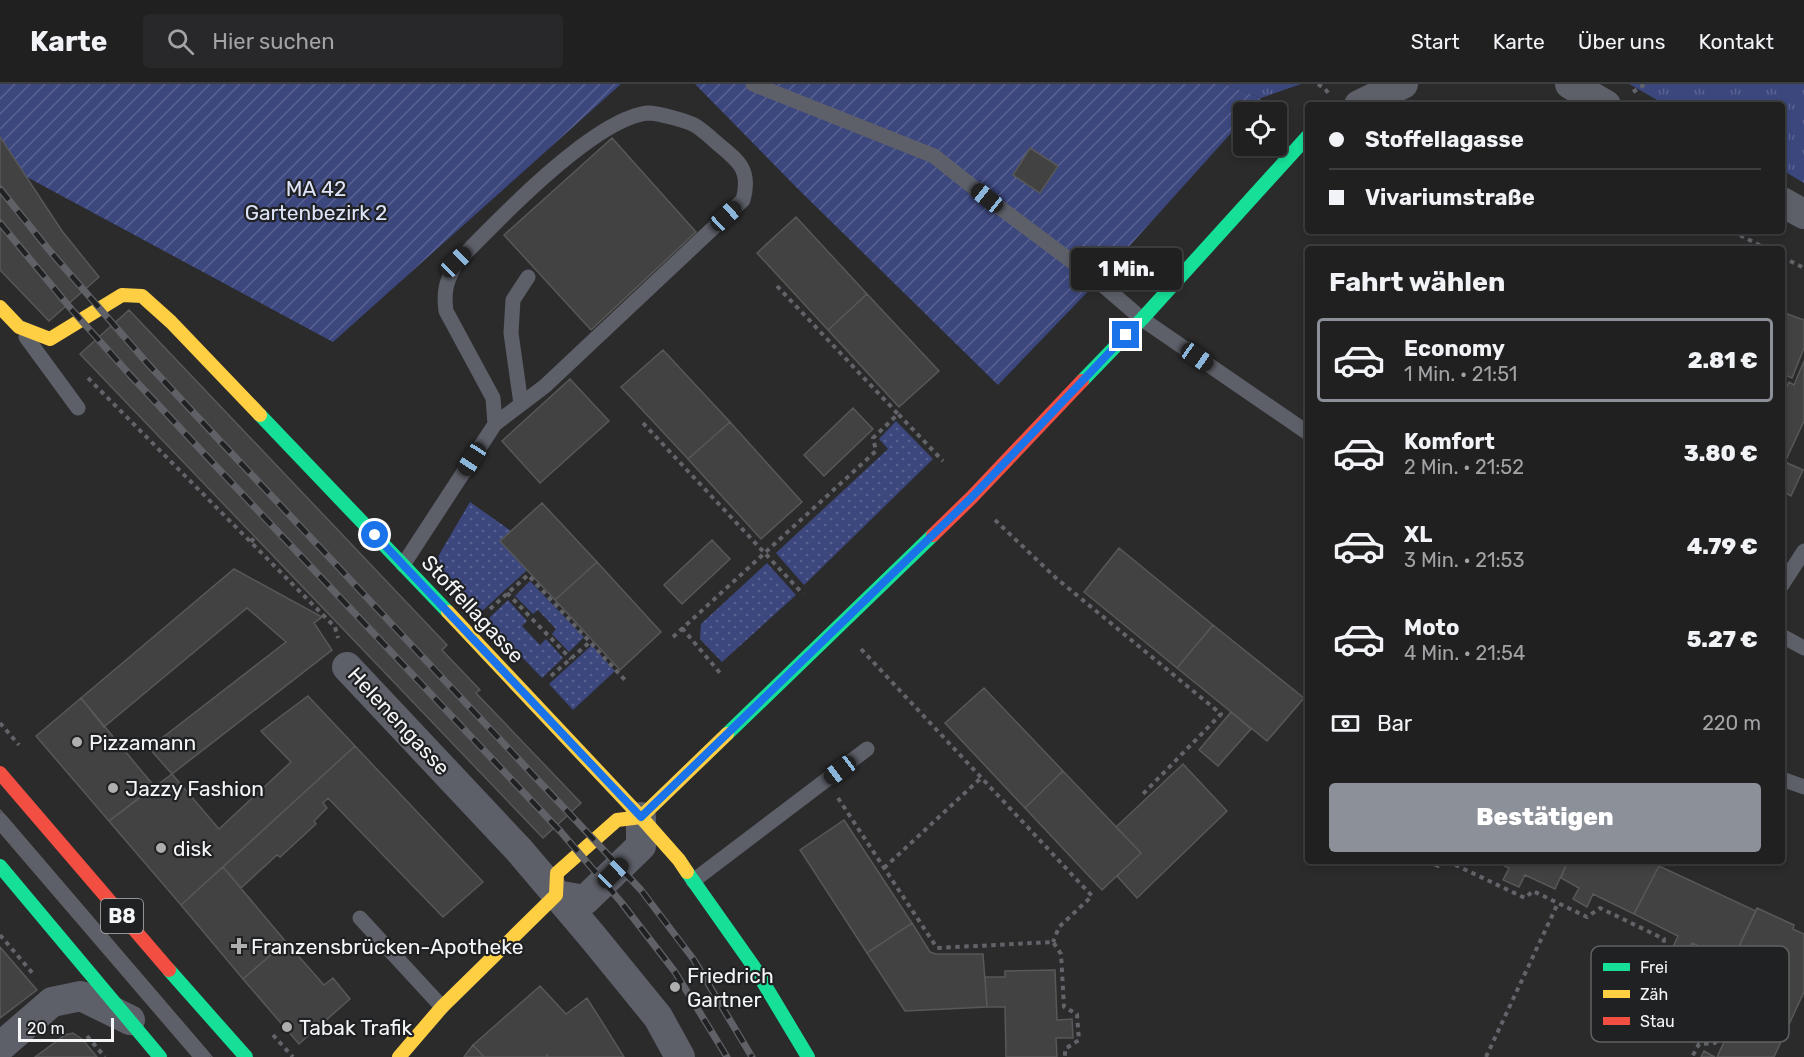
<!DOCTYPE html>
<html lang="de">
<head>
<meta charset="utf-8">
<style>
  :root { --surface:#202021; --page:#28282a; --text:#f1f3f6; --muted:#a2a3a5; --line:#3d3e3f; --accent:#8c9099 }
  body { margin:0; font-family:Rubik,sans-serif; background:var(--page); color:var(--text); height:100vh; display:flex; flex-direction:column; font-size:22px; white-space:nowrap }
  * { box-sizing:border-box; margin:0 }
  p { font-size:20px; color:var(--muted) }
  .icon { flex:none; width:33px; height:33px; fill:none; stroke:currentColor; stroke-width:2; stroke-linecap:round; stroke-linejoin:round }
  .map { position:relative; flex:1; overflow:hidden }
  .drawer { position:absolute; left:1305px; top:162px; width:480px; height:618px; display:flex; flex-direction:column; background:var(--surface); border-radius:6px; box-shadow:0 3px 9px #0003,0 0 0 2px var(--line) }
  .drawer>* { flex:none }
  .banner { position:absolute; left:1305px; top:18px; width:480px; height:132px; border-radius:6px; box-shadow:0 3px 9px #0003,0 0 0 2px var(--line); display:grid; align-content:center; height:132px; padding:0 24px; background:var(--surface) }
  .controls { position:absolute; left:1233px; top:18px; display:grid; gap:12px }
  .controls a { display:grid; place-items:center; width:54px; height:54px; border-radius:6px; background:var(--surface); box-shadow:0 3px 9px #0003,0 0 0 2px var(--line); font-size:30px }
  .scale { position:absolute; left:18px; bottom:15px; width:96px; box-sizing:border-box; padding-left:6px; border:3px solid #f4f5f6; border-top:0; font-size:16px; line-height:21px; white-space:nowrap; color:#f4f5f6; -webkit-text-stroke:4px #202123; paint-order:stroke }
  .end { position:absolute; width:27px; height:27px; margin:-14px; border:8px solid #1a73e8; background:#fff; box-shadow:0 0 0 3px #fff }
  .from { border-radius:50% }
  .bubble { position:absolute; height:42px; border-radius:6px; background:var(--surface); box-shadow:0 3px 9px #0003,0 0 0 2px var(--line); font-size:20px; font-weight:800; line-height:42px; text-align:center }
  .car { position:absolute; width:18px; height:36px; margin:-18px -9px; border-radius:8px; box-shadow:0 0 4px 2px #0007; background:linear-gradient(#222 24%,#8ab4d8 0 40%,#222 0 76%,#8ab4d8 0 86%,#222 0) }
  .banner b { display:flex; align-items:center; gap:21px; height:57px; font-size:22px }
  .banner b+b { border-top:2px solid var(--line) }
  .banner i { width:15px; height:15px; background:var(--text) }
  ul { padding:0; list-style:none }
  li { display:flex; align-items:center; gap:18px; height:84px; margin:0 12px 9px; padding:0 12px; border:3px solid transparent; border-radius:6px }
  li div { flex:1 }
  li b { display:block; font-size:22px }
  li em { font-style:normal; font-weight:800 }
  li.on { border-color:var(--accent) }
  li>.icon { width:54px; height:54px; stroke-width:1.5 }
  h2 { padding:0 24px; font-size:27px; line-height:72px }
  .pay { display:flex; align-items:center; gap:15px; height:66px; padding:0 24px; font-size:22px }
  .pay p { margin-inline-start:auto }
  .cta { display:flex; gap:12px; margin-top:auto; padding:12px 24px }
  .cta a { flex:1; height:69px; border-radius:6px; background:var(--accent); color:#fff; font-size:24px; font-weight:800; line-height:69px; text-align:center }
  header { display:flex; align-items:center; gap:36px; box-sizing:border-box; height:84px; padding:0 30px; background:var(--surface); border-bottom:2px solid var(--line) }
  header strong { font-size:28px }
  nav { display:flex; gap:33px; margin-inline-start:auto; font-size:21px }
  .search { width:420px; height:54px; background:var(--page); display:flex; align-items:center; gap:15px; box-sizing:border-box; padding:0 21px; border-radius:6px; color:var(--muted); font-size:22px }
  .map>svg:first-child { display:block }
  .grass { fill:url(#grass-dots) }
  .park { fill:url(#park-tufts) }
  .garden { fill:url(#garden-furrows) }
  .building { fill:#424242; stroke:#585858; stroke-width:1.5 }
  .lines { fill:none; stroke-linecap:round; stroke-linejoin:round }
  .path { stroke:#626469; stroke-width:4; stroke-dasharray:4.5 4.5; stroke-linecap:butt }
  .lane { stroke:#5e6069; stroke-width:15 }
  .street { stroke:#5e6069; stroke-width:30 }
  .fast { stroke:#16e098; stroke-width:14 }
  .slow { stroke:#ffcf43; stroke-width:14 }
  .jam { stroke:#f24e42; stroke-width:14 }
  .tram { stroke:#606166; stroke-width:1.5 }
  .rail-casing { stroke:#606166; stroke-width:7 }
  .rail { stroke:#202123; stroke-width:4.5; stroke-dasharray:14; stroke-linecap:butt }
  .route { stroke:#1a73e8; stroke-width:8 }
  .poi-dot { fill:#aeaeaf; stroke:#202123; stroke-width:2 }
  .labels { text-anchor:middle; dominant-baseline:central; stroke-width:4.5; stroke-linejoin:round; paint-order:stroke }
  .shield { fill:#202123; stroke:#b4b5b7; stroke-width:1.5 }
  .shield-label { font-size:20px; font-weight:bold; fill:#f4f5f6 }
  .park-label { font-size:21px; fill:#dde3f8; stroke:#202123 }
  .street-label { font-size:21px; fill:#f4f5f6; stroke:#202123 }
  .poi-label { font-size:21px; fill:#f4f5f6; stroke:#202123; text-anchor:start }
  .key { fill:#202123; stroke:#606162; stroke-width:1.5 }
  .key-label { font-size:16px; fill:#f4f5f6 }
</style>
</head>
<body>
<header>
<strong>Karte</strong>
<div class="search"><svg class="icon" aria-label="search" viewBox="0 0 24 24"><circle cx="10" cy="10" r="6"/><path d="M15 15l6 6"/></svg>Hier suchen</div>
<nav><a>Start</a><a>Karte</a><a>Über uns</a><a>Kontakt</a></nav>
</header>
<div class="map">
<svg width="1804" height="973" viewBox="0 0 1804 973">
  <defs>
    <pattern id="grass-dots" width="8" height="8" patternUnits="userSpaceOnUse" patternTransform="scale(1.5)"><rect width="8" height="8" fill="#3c477e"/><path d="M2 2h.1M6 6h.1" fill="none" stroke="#596291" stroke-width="1.8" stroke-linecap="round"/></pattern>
    <pattern id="park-tufts" width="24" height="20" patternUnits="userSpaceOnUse" patternTransform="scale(1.5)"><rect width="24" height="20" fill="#3c477e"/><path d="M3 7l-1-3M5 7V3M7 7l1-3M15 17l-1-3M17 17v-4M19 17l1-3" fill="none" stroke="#596291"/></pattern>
    <pattern id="garden-furrows" width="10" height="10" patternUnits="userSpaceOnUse" patternTransform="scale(1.5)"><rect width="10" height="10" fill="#3c477e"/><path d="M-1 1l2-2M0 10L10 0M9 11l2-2" fill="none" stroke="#596291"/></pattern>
  </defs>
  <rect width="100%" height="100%" fill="#2b2b2c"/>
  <path class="grass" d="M896,337L933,375L804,501L776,469L888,365L879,355Z
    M470,418L511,447L527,486L480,529L437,484L439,471Z
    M767,479L796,511L722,578L700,555L701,540Z
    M530,497L584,553L569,568L552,550L556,545L538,526L533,530L515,512Z
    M508,516L527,537L522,542L540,561L546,555L563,574L542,594L487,536Z
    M592,561L615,587L573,626L549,600Z"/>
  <path class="park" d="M1225,0H1301L1261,14Z
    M1629,0H1804V99L1782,86V21H1666Z"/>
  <path class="garden" d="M0,0H621L333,258L25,92L0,53Z
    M695,0H1225L1261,14L1249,28H1244L1243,35L1241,38L1098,197L998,301L796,103Z"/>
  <path class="building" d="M0,53L62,147L99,193L49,237L0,186Z
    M612,54L696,148L591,246L504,151Z
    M1030,64L1058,82L1040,109L1013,91Z
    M796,133L867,210L828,246L757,169Z
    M867,210L939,287L899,323L828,246Z
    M129,226L447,561L442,566L480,606L476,609L581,719L543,754L80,270Z
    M1782,228L1804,236V264L1792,294L1782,290Z
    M663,266L730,338L688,375L621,303Z
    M1804,277V337L1785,378L1803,386L1791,412L1782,407V313L1789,298L1794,301Z
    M570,295L609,337L540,399L502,357Z
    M853,324L873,345L824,392L804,371Z
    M730,338L802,418L761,455L688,375Z
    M542,419L597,478L555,516L500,457Z
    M712,456L730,475L682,520L664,501Z
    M1119,464L1213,541L1177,584L1084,508Z
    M597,478L661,548L620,586L555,516Z
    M234,485L322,533L314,539L332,566L172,690L149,664L286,558L247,524L104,643L81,614Z
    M1213,541L1304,614L1267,657L1177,584Z
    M984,604L1063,687L1025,724L945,639Z
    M308,612L355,662L181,821L109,737L172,690L219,745L291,678L261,647Z
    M81,614L154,702L109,737L36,652Z
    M1231,628L1251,645L1218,682L1199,666Z
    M355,662L483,798L443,833L328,714L323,719L327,724L314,737L316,740L280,773L277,771L241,804L223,783Z
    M1183,680L1227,727L1137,814L1117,792L1141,769L1116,743Z
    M1063,687L1141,769L1102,806L1025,724Z
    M844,736L912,839L867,869L800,766Z
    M1494,777H1568L1555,805L1525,791L1519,803L1503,796L1509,784Z
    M1568,777H1654L1660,780L1634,830L1593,810L1587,823L1573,815L1579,804L1561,794Z
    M1659,782L1756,827L1732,877L1692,859L1686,871L1672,865L1678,852L1634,830Z
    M223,783L286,858L243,895L181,821Z
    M1757,824L1794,841L1793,845L1804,850V908L1784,951L1737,931L1753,897L1750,885L1732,877Z
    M912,839L930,868L936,870H983L987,923L905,927L867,869Z
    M286,858L324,901L333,894L350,915L299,960L243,895Z
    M0,863L37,906L0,934Z
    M1055,886L1057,936L1072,935L1073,954H1056L1057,973H1006L1005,923H987L985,893H1005V887Z
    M540,902L566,930L587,914L624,973H548L547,971L546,973H484L473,961Z
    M1737,931L1784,951L1774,973H1717Z
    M73,949L82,955L97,973H35L65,951Z
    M473,961L484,973H464Z
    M1704,967L1711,971L1715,973H1701Z"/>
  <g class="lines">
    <path class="path" d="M1318,0L1325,5L1330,11
      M1633,8L1645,0
      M1732,147L1767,165
      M1782,173L1804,184
      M777,202L898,330
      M88,294L335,543L338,554
      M643,339L803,510
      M995,436L1056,494L1221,630L1143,710
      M251,458L255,453
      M507,509L571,575
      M490,525L528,491L625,596
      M682,544L720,589
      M673,553L876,367L873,354L898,330L943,377
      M861,565L1092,812L1059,843L1053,858
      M551,592L591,557
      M0,639L19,661
      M838,714L937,864L1053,858L1061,870L1064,923L1077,930L1079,956L1065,965V973
      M1426,777L1438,782L1445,777
      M1447,777L1525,814L1533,807L1587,833L1600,824L1664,855L1663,869L1687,880L1698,869L1745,892L1715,959L1699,960L1692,973
      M884,784L982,693
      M0,851L35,892
      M273,951L293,973
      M87,952L105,973
      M1486,973L1558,819"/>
    <path class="lane" d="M753,0L934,72L987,114L1098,197L1142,235L1308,349
      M26,253L78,324
      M521,320L511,249L513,216L528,193
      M403,481L495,340L545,302L743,116C751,87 740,78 718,60C711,54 704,47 696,42C688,37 658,29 648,29C594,34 495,139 456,179C447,197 443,206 446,227L493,314L495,340
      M1782,501L1804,467
      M1782,552L1804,564
      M1782,695L1804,703
      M0,736L203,973
      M693,797L867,665
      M360,834L442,923"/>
    <path class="street" d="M1570,0L1606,21
      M1359,21L1403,0
      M1782,118L1804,130
      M347,583L519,766L592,852L658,933L680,973
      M556,811L585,816L641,762V733
      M0,963L52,918L81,912L130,936"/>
    <path class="fast" d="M1082,297L1142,235L1308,52
      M260,331L448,528
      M727,650L933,451
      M0,782L160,973
      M687,788L754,883L808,973
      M169,886L246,973"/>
    <path class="slow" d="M0,223L19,243L50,255L122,211L142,212L171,238L260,331
      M448,528L641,733L679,776L687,788
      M399,973L442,923L556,811L557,789L617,736L641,733L727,650"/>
    <path class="jam" d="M933,451L972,413L1082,297
      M0,689L169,886"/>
    <path class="tram" d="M0,726L212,973
      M0,748L193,973"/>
    <defs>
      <path id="rail" d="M0,105L49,166L147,279L641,806L694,876L752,973
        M0,139L72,226L130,291L561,748L621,818L675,888L727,973"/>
    </defs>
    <use href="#rail" class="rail-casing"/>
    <use href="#rail" class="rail"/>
  </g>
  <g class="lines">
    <path class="route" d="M375,451L641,733L972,413L1126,251"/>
  </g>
  <g class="poi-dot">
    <circle cx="77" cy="658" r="6"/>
    <circle cx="113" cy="704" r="6"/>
    <circle cx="161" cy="764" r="6"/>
    <path d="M236 853h6v6h6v6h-6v6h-6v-6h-6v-6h6z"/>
    <circle cx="675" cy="903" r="6"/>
    <circle cx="287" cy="943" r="6"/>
  </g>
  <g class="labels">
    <rect class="shield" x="101" y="815" width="42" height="34" rx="4.5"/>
    <g class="shield-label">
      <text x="122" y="832">B8</text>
    </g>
    <g class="park-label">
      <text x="316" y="104">MA 42<tspan x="316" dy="24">Gartenbezirk 2</tspan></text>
    </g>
    <g class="street-label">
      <text transform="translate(473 525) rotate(47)">Stoffellagasse</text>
      <text transform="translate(399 637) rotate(47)">Helenengasse</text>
    </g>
    <g class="poi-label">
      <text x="89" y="658">Pizzamann</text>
      <text x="125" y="704">Jazzy Fashion</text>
      <text x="173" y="764">disk</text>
      <text x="251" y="862">Franzensbrücken-Apotheke</text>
      <text x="687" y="891">Friedrich<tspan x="687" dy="24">Gartner</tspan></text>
      <text x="299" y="943">Tabak Trafik</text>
    </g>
  </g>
  <rect x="1591" y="862" width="198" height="96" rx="9" class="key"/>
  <rect x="1603" y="879" width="27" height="8" fill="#16e098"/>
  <rect x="1603" y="906" width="27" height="8" fill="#ffcf43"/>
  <rect x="1603" y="933" width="27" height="8" fill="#f24e42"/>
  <g class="key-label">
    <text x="1640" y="889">Frei</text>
    <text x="1640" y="916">Zäh</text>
    <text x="1640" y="943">Stau</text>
  </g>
</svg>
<div class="controls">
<a><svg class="icon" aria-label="locate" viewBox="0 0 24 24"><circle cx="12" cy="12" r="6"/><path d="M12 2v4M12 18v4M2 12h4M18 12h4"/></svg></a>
</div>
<div class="scale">20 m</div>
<i class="end from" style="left:375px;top:451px"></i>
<i class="end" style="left:1126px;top:251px"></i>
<div class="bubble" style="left:1071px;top:164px;width:111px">1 Min.</div>
<i class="car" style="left:987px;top:114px;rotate:309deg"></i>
<i class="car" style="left:726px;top:132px;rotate:47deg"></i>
<i class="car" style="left:456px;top:178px;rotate:45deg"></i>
<i class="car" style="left:1197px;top:273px;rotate:125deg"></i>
<i class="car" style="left:472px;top:375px;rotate:213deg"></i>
<i class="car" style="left:840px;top:686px;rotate:233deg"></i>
<i class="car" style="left:613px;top:789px;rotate:46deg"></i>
<div class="banner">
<b><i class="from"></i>Stoffellagasse</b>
<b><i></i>Vivariumstraße</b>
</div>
<section class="drawer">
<h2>Fahrt wählen</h2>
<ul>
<li class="on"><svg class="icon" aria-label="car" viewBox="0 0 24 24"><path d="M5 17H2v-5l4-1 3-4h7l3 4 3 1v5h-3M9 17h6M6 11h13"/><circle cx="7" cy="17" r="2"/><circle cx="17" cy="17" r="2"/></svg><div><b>Economy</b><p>1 Min. · 21:51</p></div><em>2.81 €</em></li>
<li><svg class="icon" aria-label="car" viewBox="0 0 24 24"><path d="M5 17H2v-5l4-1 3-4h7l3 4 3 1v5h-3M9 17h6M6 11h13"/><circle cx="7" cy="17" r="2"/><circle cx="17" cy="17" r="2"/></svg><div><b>Komfort</b><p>2 Min. · 21:52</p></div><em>3.80 €</em></li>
<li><svg class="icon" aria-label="car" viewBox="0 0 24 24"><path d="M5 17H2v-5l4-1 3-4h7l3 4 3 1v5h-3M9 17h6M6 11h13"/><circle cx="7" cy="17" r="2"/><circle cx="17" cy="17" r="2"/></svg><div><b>XL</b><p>3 Min. · 21:53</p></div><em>4.79 €</em></li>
<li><svg class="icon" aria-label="car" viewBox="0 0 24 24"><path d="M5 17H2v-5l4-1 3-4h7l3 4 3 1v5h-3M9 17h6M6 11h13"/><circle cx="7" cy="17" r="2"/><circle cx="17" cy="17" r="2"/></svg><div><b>Moto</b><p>4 Min. · 21:54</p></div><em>5.27 €</em></li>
</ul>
<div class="pay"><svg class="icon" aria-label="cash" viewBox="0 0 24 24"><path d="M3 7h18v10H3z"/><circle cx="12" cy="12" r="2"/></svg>Bar<p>220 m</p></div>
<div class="cta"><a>Bestätigen</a></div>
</section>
</div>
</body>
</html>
